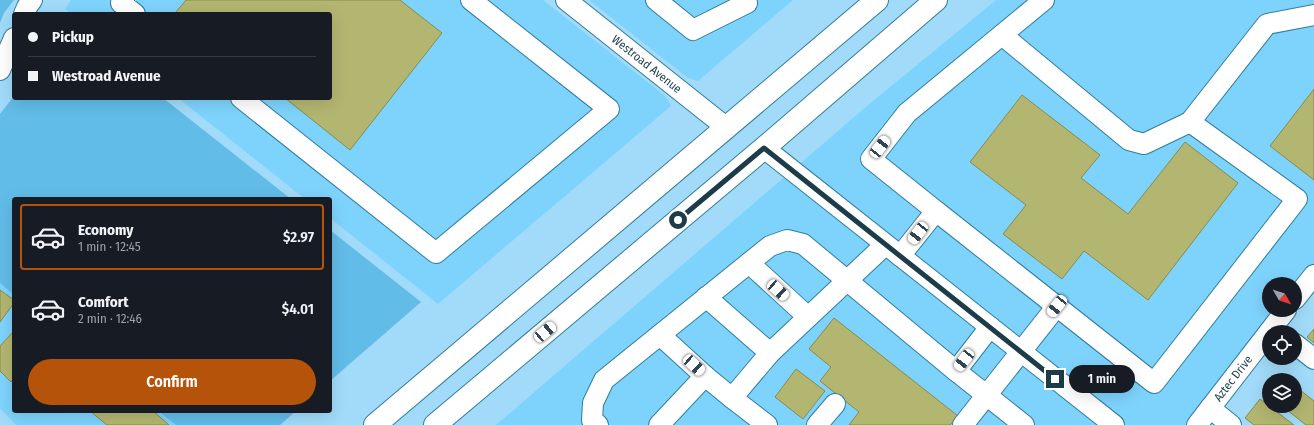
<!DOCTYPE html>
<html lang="en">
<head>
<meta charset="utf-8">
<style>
  :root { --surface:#171b24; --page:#20242c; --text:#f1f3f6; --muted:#9ea1a6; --line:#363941; --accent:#b45309 }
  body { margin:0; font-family:"Fira Sans Condensed",sans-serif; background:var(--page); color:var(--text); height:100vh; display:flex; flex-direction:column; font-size:15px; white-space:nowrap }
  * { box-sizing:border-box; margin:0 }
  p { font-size:13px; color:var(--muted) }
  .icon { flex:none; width:22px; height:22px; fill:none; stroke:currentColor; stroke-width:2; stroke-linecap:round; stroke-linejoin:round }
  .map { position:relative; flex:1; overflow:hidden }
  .side { position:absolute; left:12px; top:197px; width:320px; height:216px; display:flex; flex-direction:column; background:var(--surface); border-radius:4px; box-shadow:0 4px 16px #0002 }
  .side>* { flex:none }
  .top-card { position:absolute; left:12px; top:12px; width:320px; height:88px; border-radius:4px; box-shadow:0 4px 16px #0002; display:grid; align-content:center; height:88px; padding:0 16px; background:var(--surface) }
  .needle { width:26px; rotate:129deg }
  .fabs { position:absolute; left:1262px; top:277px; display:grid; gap:8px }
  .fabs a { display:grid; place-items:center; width:40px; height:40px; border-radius:50%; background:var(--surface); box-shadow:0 4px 16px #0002; font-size:20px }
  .end { position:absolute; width:18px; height:18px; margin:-9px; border:5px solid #1c3c4a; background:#fff; box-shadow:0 0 0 2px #fff }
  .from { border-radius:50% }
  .bubble { position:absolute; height:28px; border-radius:14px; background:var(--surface); box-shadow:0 4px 16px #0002; font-size:13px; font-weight:600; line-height:28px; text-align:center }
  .car { position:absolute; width:12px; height:24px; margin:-12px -6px; border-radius:5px; box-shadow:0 0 3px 1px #0007; background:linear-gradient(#fff 24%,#345 0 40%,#fff 0 76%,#345 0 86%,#fff 0) }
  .top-card b { display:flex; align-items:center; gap:14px; height:38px; font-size:15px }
  .top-card b+b { border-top:1px solid var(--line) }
  .top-card i { width:10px; height:10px; background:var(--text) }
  ul { padding:7px 0 0; list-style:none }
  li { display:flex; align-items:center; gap:12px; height:66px; margin:0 8px 6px; padding:0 8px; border:2px solid transparent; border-radius:4px }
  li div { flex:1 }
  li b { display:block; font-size:15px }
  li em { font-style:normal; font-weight:600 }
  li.selected { border-color:var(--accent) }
  li>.icon { width:36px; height:36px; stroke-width:1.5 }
  .button { display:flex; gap:8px; margin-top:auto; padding:8px 16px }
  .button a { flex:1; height:46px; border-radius:24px; background:var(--accent); color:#fff; font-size:16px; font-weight:600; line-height:46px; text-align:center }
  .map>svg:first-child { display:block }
  .built { fill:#7ed3fc }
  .green { fill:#61bce7 }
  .building { fill:#b3b671; stroke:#888b47 }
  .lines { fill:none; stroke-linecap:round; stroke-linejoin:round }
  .minor-casing { stroke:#317d9f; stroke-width:22 }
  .highway-casing { stroke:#317d9f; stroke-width:24 }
  .minor { stroke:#fff; stroke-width:20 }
  .highway { stroke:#fff; stroke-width:22 }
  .route { stroke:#1c3c4a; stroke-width:5 }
  .labels { text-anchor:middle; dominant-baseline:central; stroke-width:3.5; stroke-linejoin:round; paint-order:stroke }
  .street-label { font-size:12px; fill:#1c3c4a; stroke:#bbe6fd }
</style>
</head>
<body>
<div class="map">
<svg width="1314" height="425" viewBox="0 0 1314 425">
  <rect width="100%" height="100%" fill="#a1dbf9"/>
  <path class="built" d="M71,0H543L664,95L668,100L671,106L438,304L330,218V199H305L178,98H330V14H72L65,9Z
    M589,0H793L698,81L688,78Z
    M996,0H1314V275L1295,284H1269V310H1286L1197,425H496L867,106Z
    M0,283L14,295V411H158L176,425H16L0,408Z"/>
  <path class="green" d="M0,0H14L4,13L0,23Z
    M14,96V98H163L291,199H14V295L0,283V114Z
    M330,230L421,302L330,381Z
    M158,411H296L280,425H176Z"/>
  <path class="building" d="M186,0H400L442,33L350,150L285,98H330V14H178L176,12Z
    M1314,89V180L1270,146Z
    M1022,95L1100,155L1081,178L1128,214L1185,142L1238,183L1148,300L1084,251L1062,279L1003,234L1026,205L970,162Z
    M0,290L14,300V303L0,322Z
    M834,318L958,416L950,425H849L859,412L820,381L831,367L809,349Z
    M1314,329V343L1307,337Z
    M14,331V378L11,382L0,371V346Z
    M796,369L825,391L803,419L775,397Z
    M1280,374L1288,380H1275Z
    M1295,386L1314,401V425H1306L1282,406H1295Z
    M1260,399L1269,406L1294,425H1254L1245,418Z
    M90,411H153L169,425H107Z"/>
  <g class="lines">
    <defs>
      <g id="minor">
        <path d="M124,0L121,3L135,14"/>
        <path id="s1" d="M566,0L727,128"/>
        <path d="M656,0L693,30L747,3L744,0"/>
        <path d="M24,14L27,7L32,0"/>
        <path d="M0,70L14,38"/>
        <path d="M241,98L436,253L609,109L471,0"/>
        <path d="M1190,122L1267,24L1314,15"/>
        <path d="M764,148L1114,425"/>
        <path d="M936,211L1154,383L1297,199L1190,122L1144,144L1129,140L1002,35"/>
        <path d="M900,256L936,211L871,159L907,113L1044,0"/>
        <path d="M749,263L808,317"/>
        <path d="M706,297L770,353"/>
        <path d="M1295,299L1314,275"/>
        <path d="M1269,332L1286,310"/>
        <path d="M660,335L705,376"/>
        <path d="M1295,344L1314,359"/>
        <path d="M956,371L1024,425"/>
        <path d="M732,398L767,425"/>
        <path d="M1210,408L1231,425"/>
        <path d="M598,425L592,420L593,403L604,380L770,246L787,240L803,244L956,371L990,327"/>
        <path d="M659,425L705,376L732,398L770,353L885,245"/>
        <path d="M817,425L835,404"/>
        <path d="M963,425L1057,306"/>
        <path id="s2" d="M1197,425L1269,332"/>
      </g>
      <path id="highway" d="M375,425L877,0
        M435,425L764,148L936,0"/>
    </defs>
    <use href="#minor" class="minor-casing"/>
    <use href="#highway" class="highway-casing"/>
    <use href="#minor" class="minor"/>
    <use href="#highway" class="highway"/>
  </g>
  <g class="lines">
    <path class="route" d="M678,220L764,148L1055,379"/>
  </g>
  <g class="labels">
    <g class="street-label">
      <text stroke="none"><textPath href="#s1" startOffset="103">Westroad Avenue</textPath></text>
      <text stroke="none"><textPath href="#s2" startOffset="59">Aztec Drive</textPath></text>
    </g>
  </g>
</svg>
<div class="fabs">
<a><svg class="needle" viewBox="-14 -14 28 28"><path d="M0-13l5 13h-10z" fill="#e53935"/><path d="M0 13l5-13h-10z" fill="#9ea1a6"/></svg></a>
<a><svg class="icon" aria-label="locate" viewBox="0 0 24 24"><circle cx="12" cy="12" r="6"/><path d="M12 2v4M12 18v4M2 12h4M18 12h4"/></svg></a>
<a><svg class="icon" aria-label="layers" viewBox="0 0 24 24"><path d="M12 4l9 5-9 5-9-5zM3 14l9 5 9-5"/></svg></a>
</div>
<i class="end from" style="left:678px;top:220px"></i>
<i class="end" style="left:1055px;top:379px"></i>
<div class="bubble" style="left:1069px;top:365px;width:66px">1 min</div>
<i class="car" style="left:880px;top:147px;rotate:38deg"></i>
<i class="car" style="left:918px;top:233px;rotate:218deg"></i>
<i class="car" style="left:778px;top:290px;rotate:132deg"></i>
<i class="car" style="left:1057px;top:306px;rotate:219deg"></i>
<i class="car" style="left:545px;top:332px;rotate:50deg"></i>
<i class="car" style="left:964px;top:360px;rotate:218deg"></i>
<i class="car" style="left:694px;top:365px;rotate:132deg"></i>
<div class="top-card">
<b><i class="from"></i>Pickup</b>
<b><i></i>Westroad Avenue</b>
</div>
<section class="side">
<ul>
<li class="selected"><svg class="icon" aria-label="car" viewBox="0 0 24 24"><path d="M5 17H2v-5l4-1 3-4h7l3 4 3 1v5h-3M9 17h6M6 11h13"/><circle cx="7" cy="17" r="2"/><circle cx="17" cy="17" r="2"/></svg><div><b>Economy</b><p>1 min · 12:45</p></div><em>$2.97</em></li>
<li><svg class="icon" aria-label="car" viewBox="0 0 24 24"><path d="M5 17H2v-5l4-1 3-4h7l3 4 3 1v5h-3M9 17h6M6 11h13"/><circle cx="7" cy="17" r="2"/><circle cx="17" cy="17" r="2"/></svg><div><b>Comfort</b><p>2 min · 12:46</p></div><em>$4.01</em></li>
</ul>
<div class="button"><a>Confirm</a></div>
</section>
</div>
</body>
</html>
